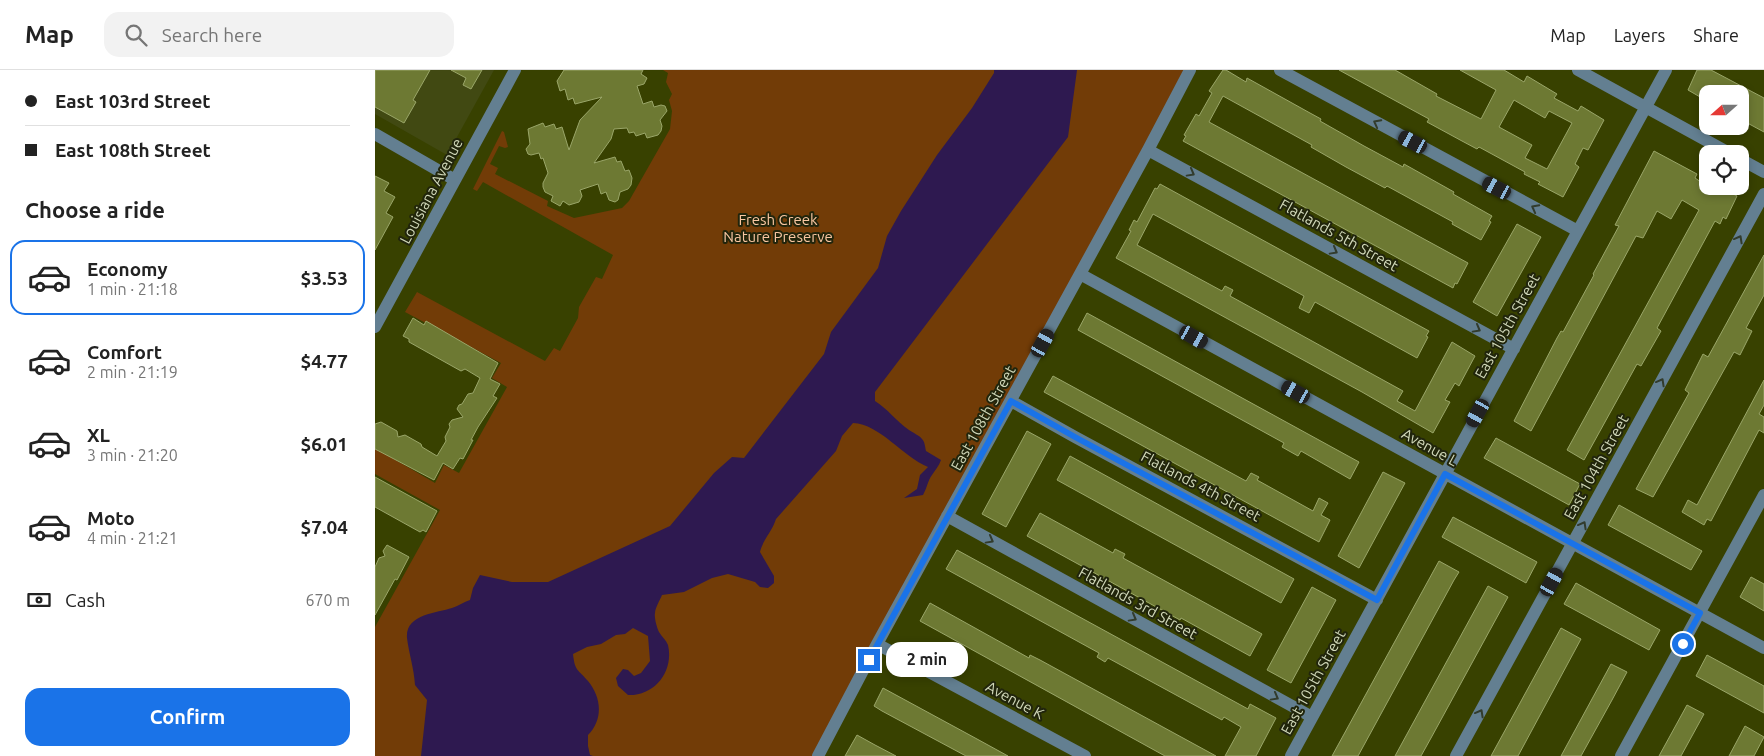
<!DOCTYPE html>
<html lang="en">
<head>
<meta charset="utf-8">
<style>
  :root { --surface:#fff; --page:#f2f2f2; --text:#222; --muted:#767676; --line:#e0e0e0; --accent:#1a73e8 }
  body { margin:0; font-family:Ubuntu,sans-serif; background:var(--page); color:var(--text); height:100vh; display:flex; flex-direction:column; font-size:19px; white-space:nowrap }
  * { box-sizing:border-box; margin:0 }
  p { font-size:16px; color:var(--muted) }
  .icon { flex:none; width:28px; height:28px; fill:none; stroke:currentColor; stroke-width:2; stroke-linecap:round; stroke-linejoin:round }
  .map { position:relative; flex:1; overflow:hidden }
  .sheet { display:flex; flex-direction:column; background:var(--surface); width:375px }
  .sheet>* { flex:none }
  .hud { display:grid; align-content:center; height:110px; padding:0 25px; background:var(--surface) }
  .needle { width:32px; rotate:249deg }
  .buttons { position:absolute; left:1324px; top:15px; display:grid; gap:10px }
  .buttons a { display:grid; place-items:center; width:50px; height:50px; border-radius:10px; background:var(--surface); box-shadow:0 2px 8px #0003; font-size:25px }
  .end { position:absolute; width:22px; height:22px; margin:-11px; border:6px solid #1a73e8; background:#fff; box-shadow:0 0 0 2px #fff }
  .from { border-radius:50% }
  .bubble { position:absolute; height:35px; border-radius:15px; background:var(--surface); box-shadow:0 2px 8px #0003; font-size:16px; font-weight:700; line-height:35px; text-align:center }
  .car { position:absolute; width:15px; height:30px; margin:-15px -8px; border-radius:6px; box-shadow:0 0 4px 1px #0007; background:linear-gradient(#222 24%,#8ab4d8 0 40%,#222 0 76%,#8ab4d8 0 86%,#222 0) }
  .hud b { display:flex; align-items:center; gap:18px; height:48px; font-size:19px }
  .hud b+b { border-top:1px solid var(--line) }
  .hud i { width:12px; height:12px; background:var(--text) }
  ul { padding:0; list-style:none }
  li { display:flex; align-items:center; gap:15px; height:75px; margin:0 10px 8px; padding:0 15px; border:2px solid transparent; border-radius:15px }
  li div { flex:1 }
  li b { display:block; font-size:19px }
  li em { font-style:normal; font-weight:700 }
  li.active { border-color:var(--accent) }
  li>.icon { width:45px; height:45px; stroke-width:1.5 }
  h2 { padding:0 25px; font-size:22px; line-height:60px }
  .pay { display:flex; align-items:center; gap:12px; height:55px; padding:0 25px; font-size:19px }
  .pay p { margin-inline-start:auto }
  .primary-button { display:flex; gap:10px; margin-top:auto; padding:10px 25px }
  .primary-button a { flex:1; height:58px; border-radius:15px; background:var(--accent); color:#fff; font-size:20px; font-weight:700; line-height:58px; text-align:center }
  header { display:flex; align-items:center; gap:30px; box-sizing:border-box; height:70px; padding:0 25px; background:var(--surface); border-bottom:1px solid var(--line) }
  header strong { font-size:24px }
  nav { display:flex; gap:28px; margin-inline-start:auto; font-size:18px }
  .search { width:350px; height:45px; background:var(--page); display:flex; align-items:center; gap:12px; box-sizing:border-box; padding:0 18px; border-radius:15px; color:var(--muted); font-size:19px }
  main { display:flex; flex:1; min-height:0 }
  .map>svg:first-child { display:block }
  .built { fill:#414912 }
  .green { fill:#723c07 }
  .water { fill:#2e1950 }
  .building { fill:#6d7933; stroke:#9aa669; fill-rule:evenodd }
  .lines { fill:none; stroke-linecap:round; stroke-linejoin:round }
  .minor { stroke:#637f91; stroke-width:12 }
  .oneway { stroke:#323c2d }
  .route { stroke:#1a73e8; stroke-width:6 }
  .labels { text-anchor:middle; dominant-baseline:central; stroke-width:4; stroke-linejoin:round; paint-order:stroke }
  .street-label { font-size:15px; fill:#d1d8b9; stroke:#21250c }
  .park-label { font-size:15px; fill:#f9c6a1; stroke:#21250c }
</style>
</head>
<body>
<header>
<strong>Map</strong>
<div class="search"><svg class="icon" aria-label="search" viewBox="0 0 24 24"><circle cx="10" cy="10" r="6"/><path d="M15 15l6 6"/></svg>Search here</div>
<nav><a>Map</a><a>Layers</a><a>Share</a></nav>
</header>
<main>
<section class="sheet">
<div class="hud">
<b><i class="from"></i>East 103rd Street</b>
<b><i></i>East 108th Street</b>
</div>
<h2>Choose a ride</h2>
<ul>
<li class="active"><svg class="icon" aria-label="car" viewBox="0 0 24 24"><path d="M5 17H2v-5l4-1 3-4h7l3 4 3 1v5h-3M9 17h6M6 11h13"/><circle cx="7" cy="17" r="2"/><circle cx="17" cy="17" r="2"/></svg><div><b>Economy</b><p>1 min · 21:18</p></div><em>$3.53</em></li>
<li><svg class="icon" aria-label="car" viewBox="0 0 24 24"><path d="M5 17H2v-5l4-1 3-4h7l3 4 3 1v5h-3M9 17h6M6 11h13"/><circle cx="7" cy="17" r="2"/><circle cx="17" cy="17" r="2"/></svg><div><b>Comfort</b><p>2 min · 21:19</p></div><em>$4.77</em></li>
<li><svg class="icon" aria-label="car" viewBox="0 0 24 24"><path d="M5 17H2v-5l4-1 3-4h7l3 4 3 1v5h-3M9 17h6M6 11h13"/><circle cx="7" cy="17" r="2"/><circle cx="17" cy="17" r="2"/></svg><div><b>XL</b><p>3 min · 21:20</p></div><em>$6.01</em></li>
<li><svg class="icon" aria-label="car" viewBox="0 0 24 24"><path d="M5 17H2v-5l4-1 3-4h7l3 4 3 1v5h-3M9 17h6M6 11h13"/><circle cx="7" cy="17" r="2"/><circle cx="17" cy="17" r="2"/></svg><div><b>Moto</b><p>4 min · 21:21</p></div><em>$7.04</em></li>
</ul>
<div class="pay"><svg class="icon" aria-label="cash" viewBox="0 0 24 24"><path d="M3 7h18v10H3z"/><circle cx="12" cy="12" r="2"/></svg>Cash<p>670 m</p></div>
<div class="primary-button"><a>Confirm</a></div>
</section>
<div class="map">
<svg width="1389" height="686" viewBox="0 0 1389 686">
  <rect width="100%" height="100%" fill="#384100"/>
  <path class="built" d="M0,0H119L72,85L0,44Z"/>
  <path class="green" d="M288,0H622L510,205L372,396L298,463L60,642L55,686H0V557L65,440L0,404V378L60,413L69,395L84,403L132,317L117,308L126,293L30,242L42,222L170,291L179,278L185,281L203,248L204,237L221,207L227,209L238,185L108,112L102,121L98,119L127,61L129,62L133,77L130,78L124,76L115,94L123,98L120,104L173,131L172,136L199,148L247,138L254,131L295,59L297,41L294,30L297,24L291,12L293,3Z
    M690,0H814L441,686H211L190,588L284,521L370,470Z"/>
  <path class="water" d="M619,0H702L693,67L500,322V331C513,339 521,351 534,360C538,363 544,365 547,369C550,372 550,377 551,381L566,390C564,396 560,400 557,405C553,410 552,418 548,425L529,428L542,419L545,405L553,397C528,387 505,354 478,353L467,366L461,381L401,449C397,462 388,469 385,482L399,506V513L393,518L385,517L380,512L353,504L337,508L309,522L287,525C285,530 280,538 280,543C279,548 282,558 284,562C287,567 291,570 293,575C299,601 280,626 253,625L243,616L241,608L248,599L253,600L259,606L266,603L275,591L273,566L258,558L250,564L241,565L226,574L212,577L198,584C200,602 203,599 213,611C227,628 228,650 213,665V676L215,685L218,686H46L52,630L40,615C39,598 34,584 32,568C30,544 62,543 77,538C83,536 89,532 95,530L98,518L105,505L137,512H173L295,456L339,403L357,387L369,388L449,284L456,262L503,198L512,166L526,141L562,85L597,38L619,3Z"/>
  <path class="building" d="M0,0H55L38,30L41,32L29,53L0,37Z
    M76,0H107L96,19L88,15L91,8Z
    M189,0H268L266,4L272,8L269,14L262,16L268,34L277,31L279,37L286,35L290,36L292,41L285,50L287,56L286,61L283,65L272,68L270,63L261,66L259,62L254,63L252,58L239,59L236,69L219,93L240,87L242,92L246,91L250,101L254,100L257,108L256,115L253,119L245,122L243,130L240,132L234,130L231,122L226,124L223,114L205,120L207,126L204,132L194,135L188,131L185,136L176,131L178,126L170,122L168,117V113L173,103L168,88L166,89L164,83L156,85L153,84L151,79L155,74L153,59L168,53L170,57L179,54L181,59L187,57L194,80L205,50L227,27L200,34L198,28L193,30L190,19L185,21L182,11Z
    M848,0H851L871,12L872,8L935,43L946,49L945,51L989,76L1028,97L1029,94L1079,122L1078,124L1117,146L1114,151L1116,152L1106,170L1077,154L1078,152L1012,116L1010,118L971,97L936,77L937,75L848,26L834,52L1093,193L1082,214L1080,213L1078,218L808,71L811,66L809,65L821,44L824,46L837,23L834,21Z
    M964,0H1020L1062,24L1061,26L1106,49L1121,20L1085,0H1129L1149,12L1152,6L1182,24L1179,28L1203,41L1206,36L1229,50L1213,80L1208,78L1200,94L1204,97L1188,127L1163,114L1165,112L1149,104L1150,102L1104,77L1102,79L1087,71L1052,52L1054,49ZM1139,30L1170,48L1174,41L1197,53L1172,99L1150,88L1157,75L1124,57Z
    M1322,0H1336L1389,28V62L1365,49V24H1332V31L1313,20Z
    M1279,81L1322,104L1320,108L1332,116H1343L1362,126L1351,149L1348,147L1345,154L1340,151L1282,258L1286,261L1266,296L1262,294L1209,390L1192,380L1324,140L1307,130L1296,149L1282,141L1268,168L1261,166L1156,361L1139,351L1182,268L1186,261L1188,262L1219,205L1218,204L1244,156L1240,155Z
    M0,106L14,113L9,121L20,127L11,143L18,147L0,180Z
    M785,114L1054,261L1051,266L1053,267L1042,288L940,232L934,243L924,238L929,226L778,144L762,175L847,221L850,216L858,220L855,226L1028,321L1022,331L1040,341L1077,272L1100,286L1084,316L1080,313L1070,330L1075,332L1058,363L987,322L741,188L756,161L754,160L759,150L762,152L780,118L782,119Z
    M1142,154L1166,167L1122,246L1098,232Z
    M1389,185V225L1371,258L1377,261L1365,285L1359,282L1278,427L1261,419L1314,323L1310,320L1328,284L1333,287Z
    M712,243L984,392L975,409L926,381L923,386L907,377L909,373L703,260Z
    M38,248L49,255L51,251L123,293L115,309L125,314L118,326L122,328L103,357L96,370H98L88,389L85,388L78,399L68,393L59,410L0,379V354L6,352L22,361L23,367L30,365L46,374L47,377L62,386L71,371L70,367L75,357L74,354L77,350L88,347L82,339L84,335L87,334L93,324L98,323L105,308L90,299L86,301L34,272V269L28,266Z
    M678,306L871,411L876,403L884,407L882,410L938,441L944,428L953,433L946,445L955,450L944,472L669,322Z
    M1389,310V335L1384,344L1389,347V363L1384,360L1336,451L1332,449L1329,455L1307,442L1313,430L1322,435Z
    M652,361L676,374L631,457L607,444Z
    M1121,368L1205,414L1194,435L1109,388Z
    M695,386L919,509L906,533L682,410Z
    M1008,402L1030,413L984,498L963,486Z
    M0,407L62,441L51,462L48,460L45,462L0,437Z
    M1244,435L1327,481L1316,500L1233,455Z
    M665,443L738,483L740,479L750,484L748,488L887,564L875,586L806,548L805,550L652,466Z
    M1078,447L1162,492L1151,513L1067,467Z
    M12,475L34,487L22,510L20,509L0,545V497L4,488L10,486L8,481Z
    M582,480L873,639L875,634L901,648L881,686H850L866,657L849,647L847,650L733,588L730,592L722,587L724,583L571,499Z
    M1064,491L1084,502L1079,510L983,686H957Z
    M1376,507L1389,514V541L1365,527Z
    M1201,513L1285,560L1274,580L1189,534Z
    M1113,516L1133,527L1056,668L1046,686H1020Z
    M937,517L961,530L916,613L892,600Z
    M555,533L654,588L655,585L665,590L841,686H790L545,551Z
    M1186,558L1206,569L1143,686H1116Z
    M1332,585L1389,616V643L1321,606Z
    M1236,594L1252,602L1237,630L1206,686H1186Z
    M508,618L602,669L633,686H591L507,641L499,636Z
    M1312,635L1329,644L1306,686H1284Z
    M1370,656L1389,667L1379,686H1354Z
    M482,665L500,675L521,686H470Z"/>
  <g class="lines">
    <path class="minor" d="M905,0L1203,161
      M1203,0L1356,84
      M0,64L80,110
      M773,80L1139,279
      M1365,89L1389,102
      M705,204L1389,578
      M0,257L140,0
      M636,331L700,367L1002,530
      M572,446L937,647
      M502,574L710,686
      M443,686L502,574L773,80L815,0
      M916,686L1291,0
      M1081,686L1389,124
      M1246,686L1389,425"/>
  </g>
  <defs><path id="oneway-chevron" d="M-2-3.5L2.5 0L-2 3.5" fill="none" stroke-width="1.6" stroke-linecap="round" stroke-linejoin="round" transform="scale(1.25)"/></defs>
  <g class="oneway">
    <use href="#oneway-chevron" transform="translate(1002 53) rotate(-152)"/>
    <use href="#oneway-chevron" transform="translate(816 103) rotate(29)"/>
    <use href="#oneway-chevron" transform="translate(1160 138) rotate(-152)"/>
    <use href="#oneway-chevron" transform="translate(1364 169) rotate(-61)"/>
    <use href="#oneway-chevron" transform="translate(959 181) rotate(29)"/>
    <use href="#oneway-chevron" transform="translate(1102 259) rotate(29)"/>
    <use href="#oneway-chevron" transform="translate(1286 312) rotate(-61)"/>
    <use href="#oneway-chevron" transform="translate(1208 455) rotate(-61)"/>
    <use href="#oneway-chevron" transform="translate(615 470) rotate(29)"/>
    <use href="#oneway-chevron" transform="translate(758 548) rotate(29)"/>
    <use href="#oneway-chevron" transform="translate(900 627) rotate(29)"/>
    <use href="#oneway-chevron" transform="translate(1105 643) rotate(-61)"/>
  </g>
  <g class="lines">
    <path class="route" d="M494,590L636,331L700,367L1002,530L1070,404L1325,543L1308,574"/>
  </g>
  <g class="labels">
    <g class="street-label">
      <text transform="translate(56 121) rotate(-62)">Louisiana Avenue</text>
      <text transform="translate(964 165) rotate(29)">Flatlands 5th Street</text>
      <text transform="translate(1132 256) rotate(-61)">East 105th Street</text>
      <text transform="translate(608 348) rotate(-61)">East 108th Street</text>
      <text transform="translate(1055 377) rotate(29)">Avenue L</text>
      <text transform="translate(1221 397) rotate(-61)">East 104th Street</text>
      <text transform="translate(826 416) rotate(28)">Flatlands 4th Street</text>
      <text transform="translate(763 533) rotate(29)">Flatlands 3rd Street</text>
      <text transform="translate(938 612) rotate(-61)">East 105th Street</text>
      <text transform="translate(640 630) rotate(28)">Avenue K</text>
    </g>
    <g class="park-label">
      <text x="403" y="149">Fresh Creek<tspan x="403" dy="17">Nature Preserve</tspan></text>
    </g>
  </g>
</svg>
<div class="buttons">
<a><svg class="needle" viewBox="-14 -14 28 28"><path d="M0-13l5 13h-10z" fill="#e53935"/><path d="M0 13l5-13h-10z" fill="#767676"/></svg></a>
<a><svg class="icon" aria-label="locate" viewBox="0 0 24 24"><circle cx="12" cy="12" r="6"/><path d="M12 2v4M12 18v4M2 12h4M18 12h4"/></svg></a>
</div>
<i class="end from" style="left:1308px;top:574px"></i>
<i class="end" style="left:494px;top:590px"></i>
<div class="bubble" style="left:511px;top:572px;width:82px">2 min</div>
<i class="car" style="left:1038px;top:72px;rotate:298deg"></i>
<i class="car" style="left:1122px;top:118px;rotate:298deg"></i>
<i class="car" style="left:819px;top:267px;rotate:119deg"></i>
<i class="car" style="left:668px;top:273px;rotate:29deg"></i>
<i class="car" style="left:921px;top:322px;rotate:299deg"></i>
<i class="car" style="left:1103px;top:343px;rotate:209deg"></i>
<i class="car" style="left:1177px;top:512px;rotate:29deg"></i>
</div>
</main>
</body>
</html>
